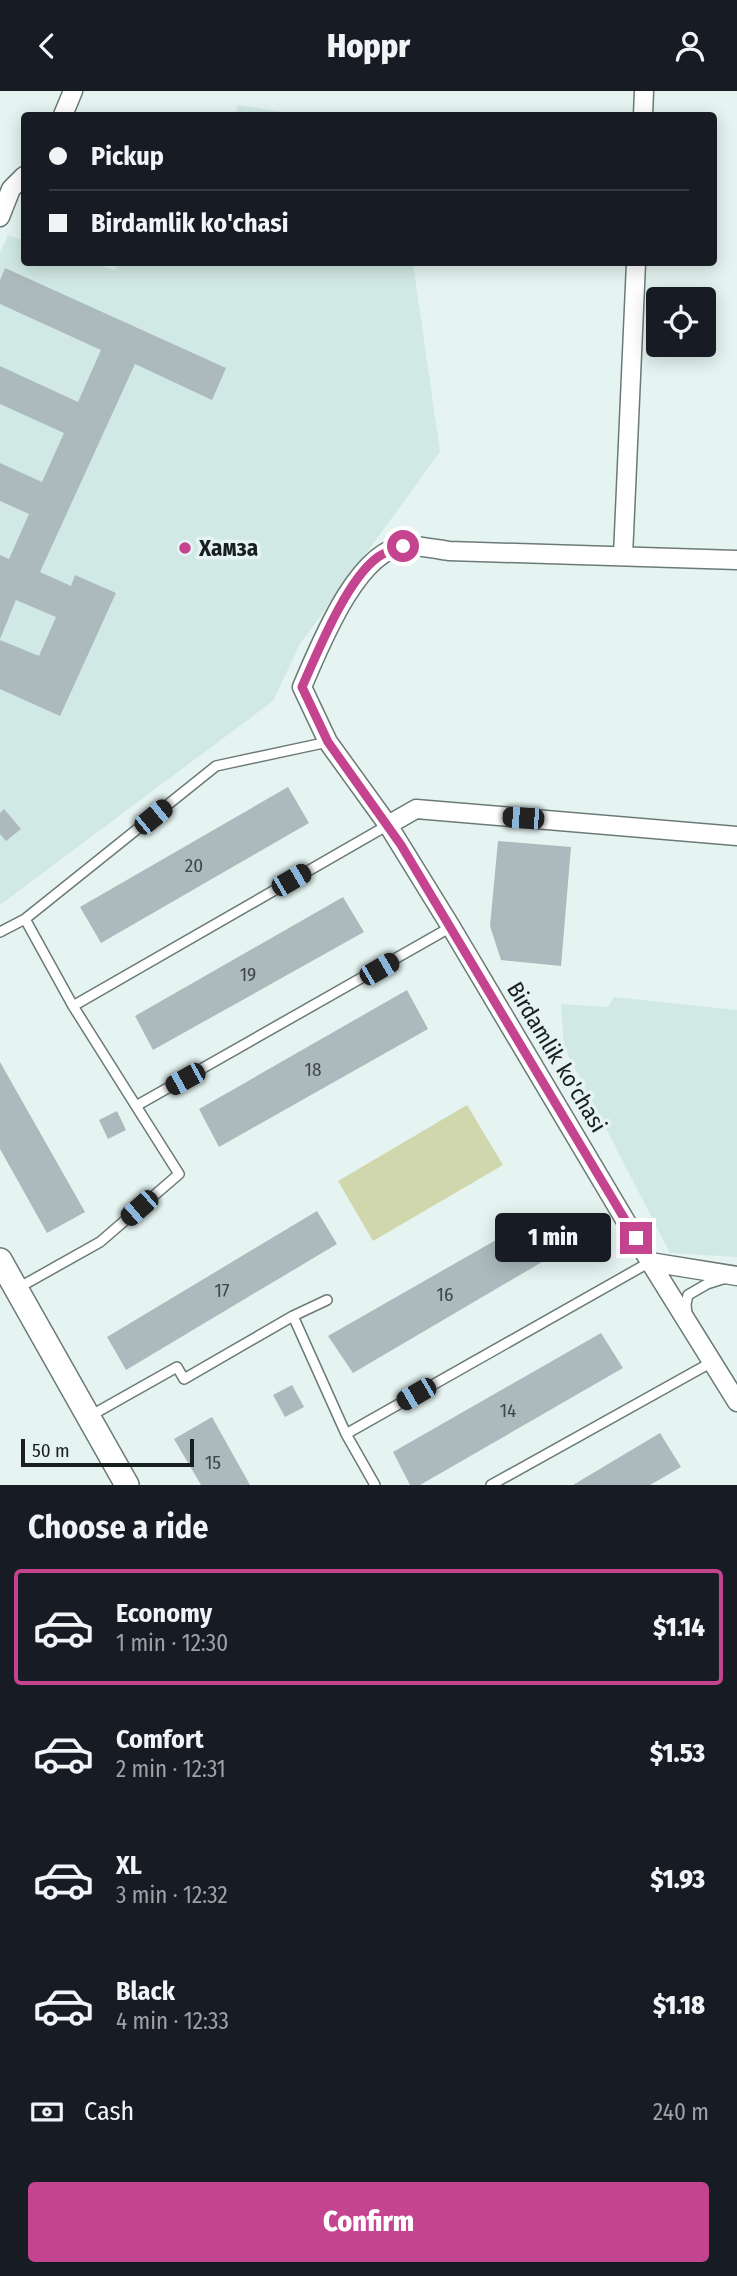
<!DOCTYPE html>
<html lang="en">
<head>
<meta charset="utf-8">
<style>
  :root { --surface:#171b24; --page:#242831; --text:#f1f3f6; --muted:#9ea1a6; --line:#363941; --accent:#c4448f }
  body { margin:0; font-family:"Fira Sans Condensed",sans-serif; background:var(--page); color:var(--text); height:100vh; display:flex; flex-direction:column; font-size:26px; white-space:nowrap }
  * { box-sizing:border-box; margin:0 }
  p { font-size:23px; color:var(--muted) }
  .icon { flex:none; width:38px; height:38px; fill:none; stroke:currentColor; stroke-width:2; stroke-linecap:round; stroke-linejoin:round }
  .map { position:relative; height:1394px; overflow:hidden }
  .drawer { display:flex; flex-direction:column; background:var(--surface); flex:1 }
  .drawer>* { flex:none }
  .banner { position:absolute; left:21px; top:21px; width:696px; height:154px; border-radius:7px; box-shadow:0 4px 18px #0003; display:grid; align-content:center; height:154px; padding:0 28px; background:var(--surface) }
  .buttons { position:absolute; left:646px; top:196px; display:grid; gap:14px }
  .buttons a { display:grid; place-items:center; width:70px; height:70px; border-radius:7px; background:var(--surface); box-shadow:0 4px 18px #0003; font-size:35px }
  .scale { position:absolute; left:21px; bottom:18px; width:173px; box-sizing:border-box; padding-left:7px; border:4px solid #191f1e; border-top:0; font-size:19px; line-height:24px; white-space:nowrap; color:#191f1e; -webkit-text-stroke:5px #e5f4f1; paint-order:stroke }
  .end { position:absolute; width:32px; height:32px; margin:-16px; border:9px solid #c4448f; background:#fff; box-shadow:0 0 0 4px #fff }
  .from { border-radius:50% }
  .bubble { position:absolute; height:49px; border-radius:7px; background:var(--surface); box-shadow:0 4px 18px #0003; font-size:23px; font-weight:800; line-height:49px; text-align:center }
  .car { position:absolute; width:21px; height:42px; margin:-21px -10px; border-radius:9px; box-shadow:0 0 5px 2px #0007; background:linear-gradient(#222 24%,#8ab4d8 0 40%,#222 0 76%,#8ab4d8 0 86%,#222 0) }
  .banner b { display:flex; align-items:center; gap:24px; height:66px; font-size:26px }
  .banner b+b { border-top:2px solid var(--line) }
  .banner i { width:18px; height:18px; background:var(--text) }
  ul { padding:0; list-style:none }
  li { display:flex; align-items:center; gap:21px; height:116px; margin:0 14px 10px; padding:0 14px; border:4px solid transparent; border-radius:7px }
  li div { flex:1 }
  li b { display:block; font-size:26px }
  li em { font-style:normal; font-weight:800 }
  li.current { border-color:var(--accent) }
  li>.icon { width:63px; height:63px; stroke-width:1.5 }
  h2 { padding:0 28px; font-size:32px; line-height:84px }
  .pay { display:flex; align-items:center; gap:18px; height:77px; padding:0 28px; font-size:26px }
  .pay p { margin-inline-start:auto }
  .cta { display:flex; gap:14px; margin-top:auto; padding:14px 28px }
  .cta a { flex:1; height:80px; border-radius:7px; background:var(--accent); color:#fff; font-size:28px; font-weight:800; line-height:80px; text-align:center }
  header { display:flex; justify-content:space-between; align-items:center; height:91px; padding:0 28px; background:var(--surface); font-size:32px; font-weight:800 }
  .map>svg:first-child { display:block }
  .built { fill:#d1e9e4 }
  .green { fill:#d1d7ad }
  .building { fill:#acbabe }
  .lines { fill:none; stroke-linecap:round; stroke-linejoin:round }
  .service-casing { stroke:#6c7a77; stroke-width:12 }
  .minor-casing { stroke:#6c7a77; stroke-width:21 }
  .tertiary-casing { stroke:#6c7a77; stroke-width:26 }
  .service { stroke:#fff; stroke-width:9 }
  .minor { stroke:#fff; stroke-width:18 }
  .tertiary { stroke:#fff; stroke-width:23 }
  .route { stroke:#c4448f; stroke-width:9 }
  .poi-dot { fill:#c4448f; stroke:#e5f4f1; stroke-width:2.5 }
  .labels { text-anchor:middle; dominant-baseline:central; stroke-width:7; stroke-linejoin:round; paint-order:stroke }
  .number-label { font-size:19px; fill:#3e4646 }
  .poi-label { font-size:23px; font-weight:bold; fill:#191f1e; stroke:#e5f4f1; text-anchor:start }
  .street-label { font-size:23px; fill:#191f1e; stroke:#e5f4f1 }
</style>
</head>
<body>
<header><svg class="icon" aria-label="back" viewBox="0 0 24 24"><path d="M15 5l-7 7 7 7"/></svg>Hoppr<svg class="icon" aria-label="person" viewBox="0 0 24 24"><circle cx="12" cy="8" r="4"/><path d="M4 21q1-7 8-7t8 7"/></svg></header>
<div class="map">
<svg width="737" height="1394" viewBox="0 0 737 1394">
  <rect width="100%" height="100%" fill="#e5f4f1"/>
  <path class="built" d="M238,14L303,24H235Z
    M8,144L24,150V172H91L115,179L119,172H413L440,361L300,553L273,610L0,814V161Z
    M614,906L737,919V1166L670,1162L564,956L561,913L608,916Z"/>
  <path class="green" d="M467,1014L503,1074L373,1150L338,1090Z"/>
  <path class="building" d="M5,177L226,277L212,309L135,273L40,481L71,495L75,484L116,502L60,625L0,598V549L39,565L56,526L16,509L0,548V464L9,468L29,423L0,410V372L42,391L64,342L0,313V275L78,311L101,259L0,213V189Z
    M288,696L309,732L101,852L80,816Z
    M4,718L21,738L6,750L0,743V722Z
    M498,750L571,756L561,875L501,869L490,835Z
    M343,806L364,841L153,959L135,925Z
    M407,899L428,938L219,1056L199,1018Z
    M0,971L85,1121L47,1142L0,1058Z
    M117,1020L126,1039L108,1048L99,1029Z
    M317,1120L337,1153L126,1279L107,1246Z
    M536,1126L559,1161L353,1282L328,1245Z
    M601,1242L623,1277L420,1394H410L393,1361Z
    M292,1294L304,1316L285,1326L273,1304Z
    M212,1326L250,1394H201L174,1348Z
    M660,1342L681,1376L650,1394H573Z"/>
  <g class="lines">
    <defs>
      <path id="service" d="M25,828L216,675L328,651
        M0,841L25,828L73,915L136,1015L451,836
        M73,915L388,734
        M18,1197L100,1151L179,1083L136,1015
        M687,1224L686,1213L688,1204L707,1193L726,1187
        M293,1225L346,1343L375,1394
        M90,1325L177,1276L184,1288L293,1225L327,1209
        M346,1343L650,1171
        M491,1394L712,1271"/>
      <path id="minor" d="M63,24L73,0
        M643,24L644,0
        M0,126L11,98L24,85
        M623,465L636,172
        M737,469L449,460C435,458 419,454 405,455C357,458 319,557 302,596L328,651L388,734L451,836L650,1171L737,1311
        M388,734L416,718L737,745
        M650,1171L737,1185"/>
      <path id="tertiary" d="M0,1169L127,1394"/>
    </defs>
    <use href="#service" class="service-casing"/>
    <use href="#minor" class="minor-casing"/>
    <use href="#tertiary" class="tertiary-casing"/>
    <use href="#service" class="service"/>
    <use href="#minor" class="minor"/>
    <use href="#tertiary" class="tertiary"/>
  </g>
  <g class="lines">
    <path class="route" d="M403,455C395,458 385,461 378,466C347,488 318,560 302,596L328,651L401,754L636,1147"/>
  </g>
  <circle class="poi-dot" cx="185" cy="457" r="7"/>
  <g class="labels">
    <g class="number-label">
      <text x="194" y="774">20</text>
      <text x="248" y="883">19</text>
      <text x="313" y="978">18</text>
      <text x="222" y="1199">17</text>
      <text x="445" y="1203">16</text>
      <text x="508" y="1319">14</text>
      <text x="213" y="1371">15</text>
    </g>
    <g class="poi-label">
      <text x="199" y="457">Хамза</text>
    </g>
    <g class="street-label">
      <text transform="translate(557 966) rotate(59)">Birdamlik ko'chasi</text>
    </g>
  </g>
</svg>
<div class="buttons">
<a><svg class="icon" aria-label="locate" viewBox="0 0 24 24"><circle cx="12" cy="12" r="6"/><path d="M12 2v4M12 18v4M2 12h4M18 12h4"/></svg></a>
</div>
<div class="scale">50 m</div>
<i class="end from" style="left:403px;top:455px"></i>
<i class="end" style="left:636px;top:1147px"></i>
<div class="bubble" style="left:495px;top:1122px;width:116px">1 min</div>
<i class="car" style="left:153px;top:726px;rotate:51deg"></i>
<i class="car" style="left:523px;top:727px;rotate:274deg"></i>
<i class="car" style="left:291px;top:789px;rotate:60deg"></i>
<i class="car" style="left:379px;top:878px;rotate:60deg"></i>
<i class="car" style="left:185px;top:988px;rotate:241deg"></i>
<i class="car" style="left:139px;top:1117px;rotate:229deg"></i>
<i class="car" style="left:416px;top:1303px;rotate:240deg"></i>
<div class="banner">
<b><i class="from"></i>Pickup</b>
<b><i></i>Birdamlik ko'chasi</b>
</div>
</div>
<section class="drawer">
<h2>Choose a ride</h2>
<ul>
<li class="current"><svg class="icon" aria-label="car" viewBox="0 0 24 24"><path d="M5 17H2v-5l4-1 3-4h7l3 4 3 1v5h-3M9 17h6M6 11h13"/><circle cx="7" cy="17" r="2"/><circle cx="17" cy="17" r="2"/></svg><div><b>Economy</b><p>1 min · 12:30</p></div><em>$1.14</em></li>
<li><svg class="icon" aria-label="car" viewBox="0 0 24 24"><path d="M5 17H2v-5l4-1 3-4h7l3 4 3 1v5h-3M9 17h6M6 11h13"/><circle cx="7" cy="17" r="2"/><circle cx="17" cy="17" r="2"/></svg><div><b>Comfort</b><p>2 min · 12:31</p></div><em>$1.53</em></li>
<li><svg class="icon" aria-label="car" viewBox="0 0 24 24"><path d="M5 17H2v-5l4-1 3-4h7l3 4 3 1v5h-3M9 17h6M6 11h13"/><circle cx="7" cy="17" r="2"/><circle cx="17" cy="17" r="2"/></svg><div><b>XL</b><p>3 min · 12:32</p></div><em>$1.93</em></li>
<li><svg class="icon" aria-label="car" viewBox="0 0 24 24"><path d="M5 17H2v-5l4-1 3-4h7l3 4 3 1v5h-3M9 17h6M6 11h13"/><circle cx="7" cy="17" r="2"/><circle cx="17" cy="17" r="2"/></svg><div><b>Black</b><p>4 min · 12:33</p></div><em>$1.18</em></li>
</ul>
<div class="pay"><svg class="icon" aria-label="cash" viewBox="0 0 24 24"><path d="M3 7h18v10H3z"/><circle cx="12" cy="12" r="2"/></svg>Cash<p>240 m</p></div>
<div class="cta"><a>Confirm</a></div>
</section>
</body>
</html>
